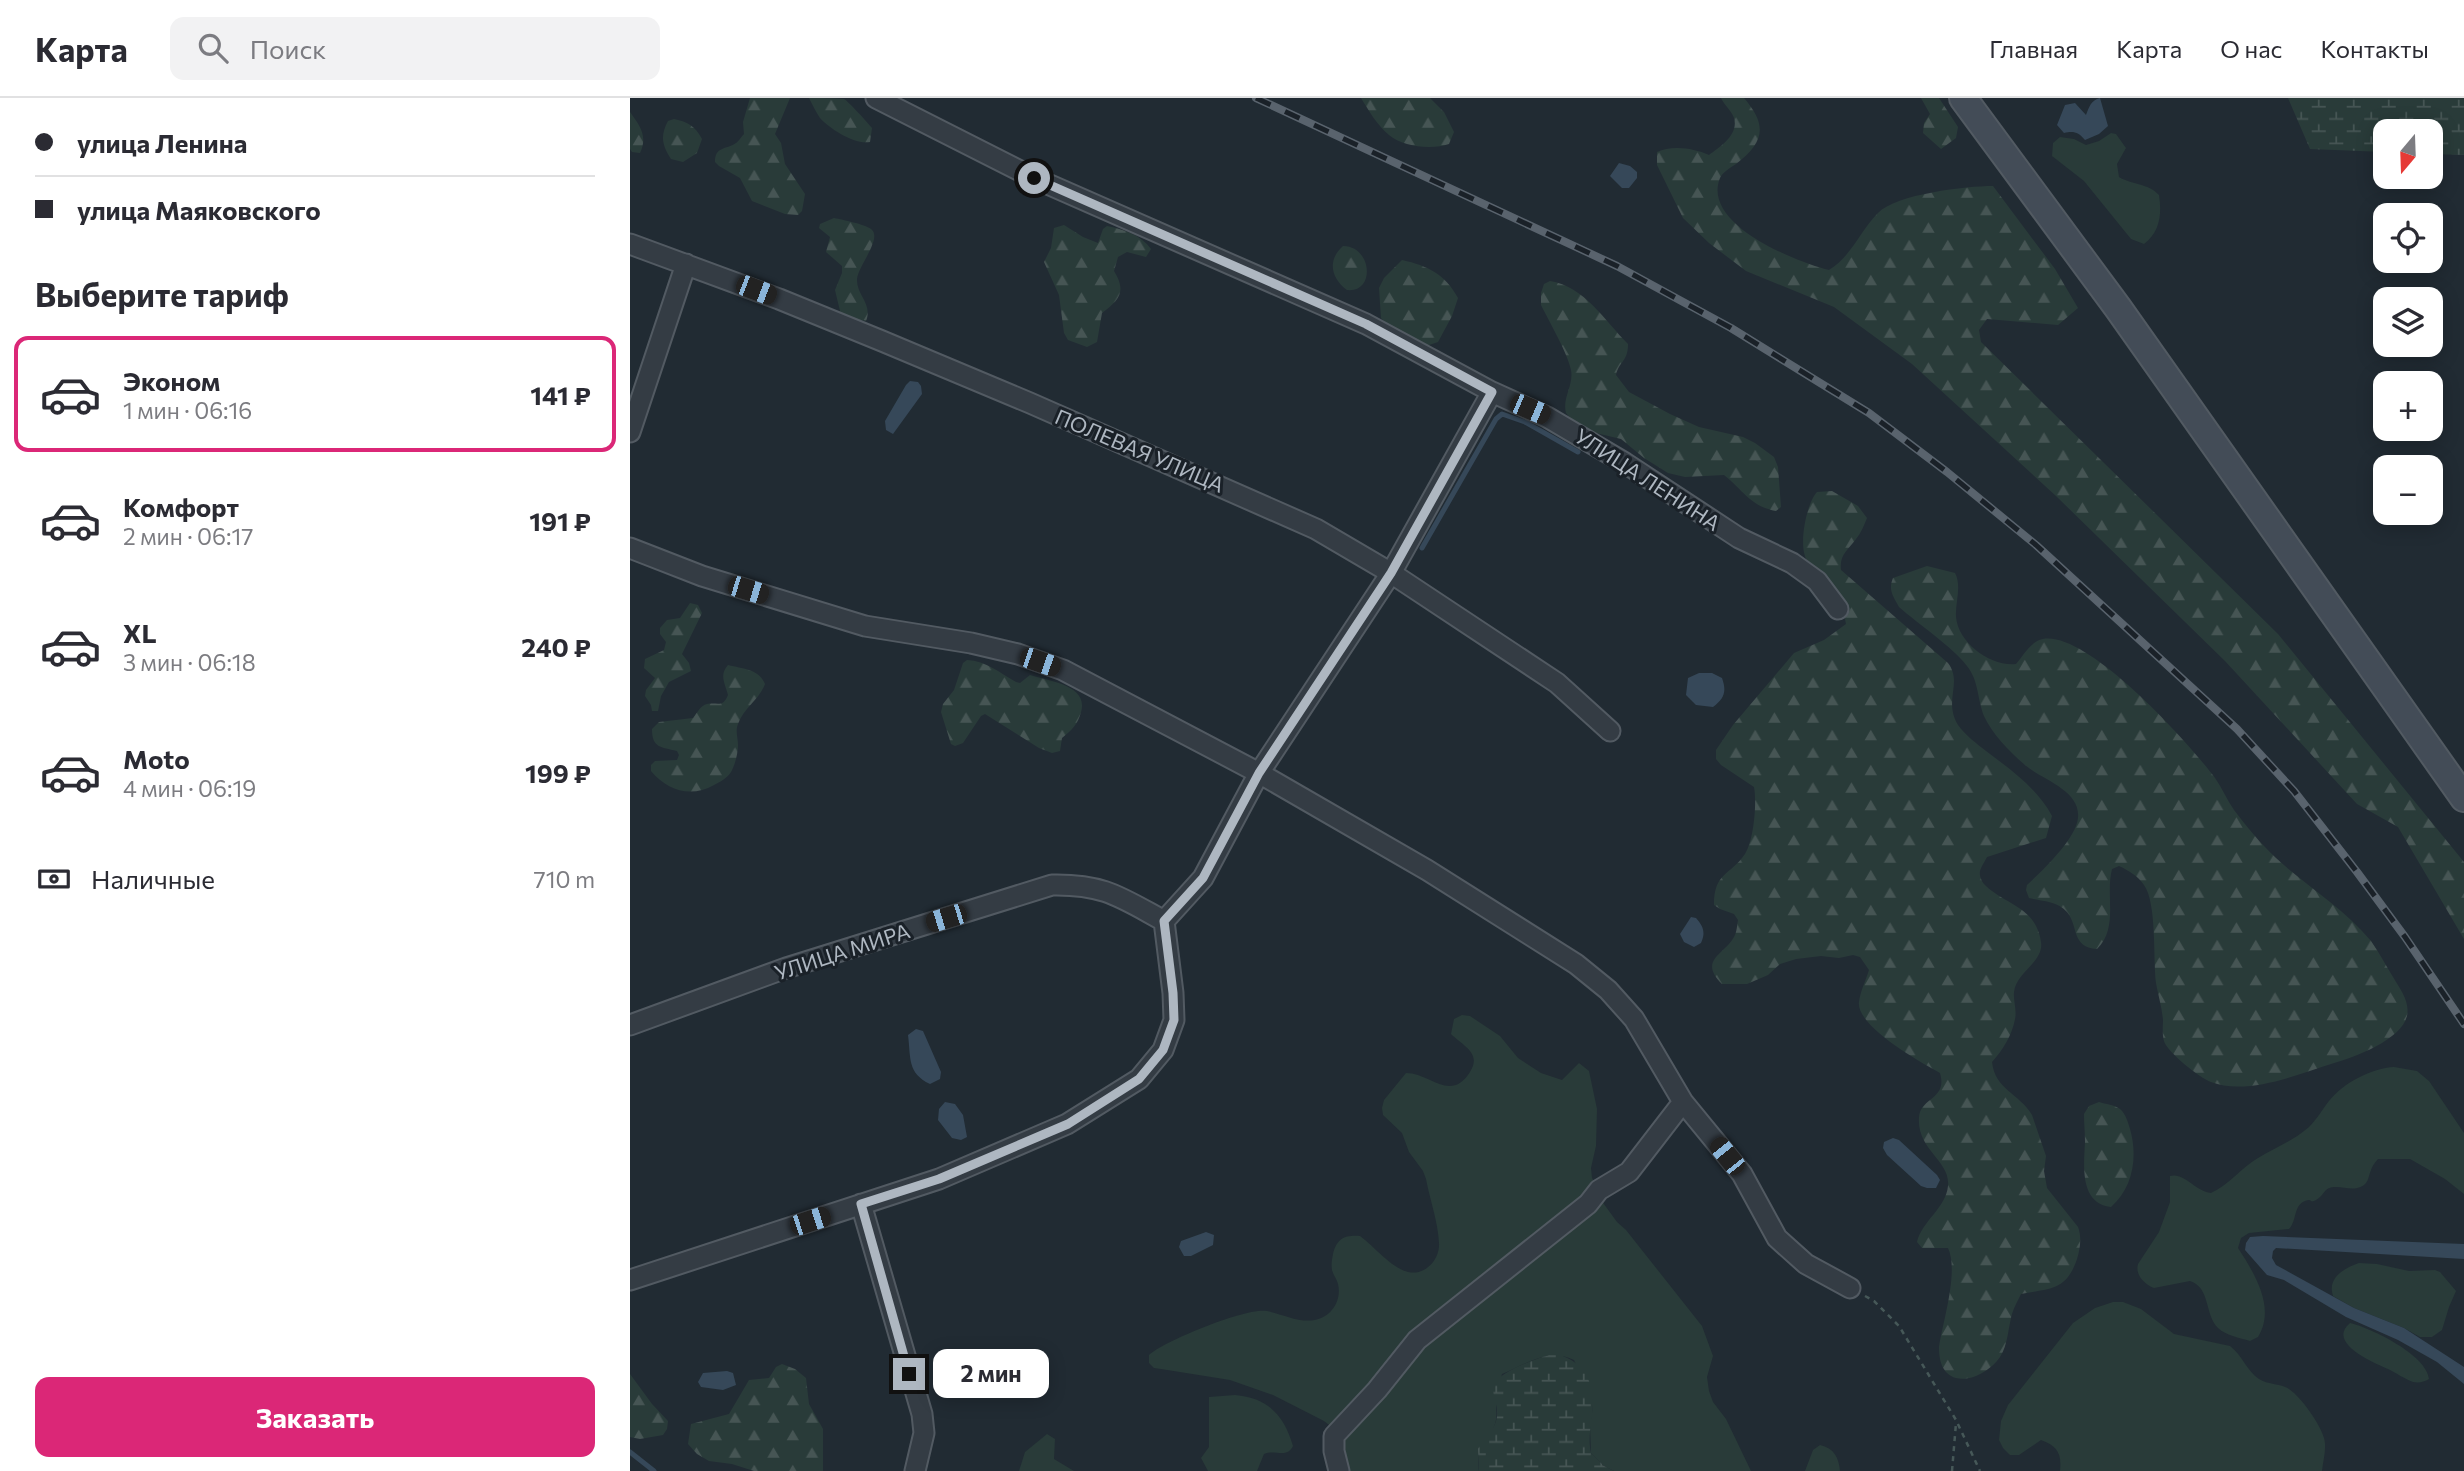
<!DOCTYPE html>
<html lang="ru">
<head>
<meta charset="utf-8">
<style>
  :root { --surface:#fff; --page:#f2f2f3; --text:#2b2b33; --muted:#7c7c81; --line:#e1e1e2; --accent:#db2777 }
  body { margin:0; font-family:Commissioner,sans-serif; background:var(--page); color:var(--text); height:100vh; display:flex; flex-direction:column; font-size:26px; white-space:nowrap }
  * { box-sizing:border-box; margin:0 }
  p { font-size:23px; color:var(--muted) }
  .icon { flex:none; width:38px; height:38px; fill:none; stroke:currentColor; stroke-width:2; stroke-linecap:round; stroke-linejoin:round }
  .map { position:relative; flex:1; overflow:hidden }
  .details { display:flex; flex-direction:column; background:var(--surface); width:630px }
  .details>* { flex:none }
  .banner { display:grid; align-content:center; height:154px; padding:0 35px; background:var(--surface) }
  .needle { width:46px; rotate:199deg }
  .buttons { position:absolute; left:1743px; top:21px; display:grid; gap:14px }
  .buttons a { display:grid; place-items:center; width:70px; height:70px; border-radius:14px; background:var(--surface); box-shadow:0 4px 18px #0003; font-size:35px }
  .end { position:absolute; width:32px; height:32px; margin:-16px; border:9px solid #aeb7c1; background:#111; box-shadow:0 0 0 4px #111 }
  .from { border-radius:50% }
  .bubble { position:absolute; height:49px; border-radius:14px; background:var(--surface); box-shadow:0 4px 18px #0003; font-size:23px; font-weight:700; line-height:49px; text-align:center }
  .car { position:absolute; width:21px; height:42px; margin:-21px -10px; border-radius:9px; box-shadow:0 0 5px 2px #0007; background:linear-gradient(#222 24%,#8ab4d8 0 40%,#222 0 76%,#8ab4d8 0 86%,#222 0) }
  .banner b { display:flex; align-items:center; gap:24px; height:66px; font-size:26px }
  .banner b+b { border-top:2px solid var(--line) }
  .banner i { width:18px; height:18px; background:var(--text) }
  ul { padding:0; list-style:none }
  li { display:flex; align-items:center; gap:21px; height:116px; margin:0 14px 10px; padding:0 21px; border:4px solid transparent; border-radius:14px }
  li div { flex:1 }
  li b { display:block; font-size:26px }
  li em { font-style:normal; font-weight:700 }
  li.current { border-color:var(--accent) }
  li>.icon { width:63px; height:63px; stroke-width:1.5 }
  h2 { padding:0 35px; font-size:32px; line-height:84px }
  .pay { display:flex; align-items:center; gap:18px; height:77px; padding:0 35px; font-size:26px }
  .pay p { margin-inline-start:auto }
  .button { display:flex; gap:14px; margin-top:auto; padding:14px 35px }
  .button a { flex:1; height:80px; border-radius:14px; background:var(--accent); color:#fff; font-size:28px; font-weight:700; line-height:80px; text-align:center }
  header { display:flex; align-items:center; gap:42px; box-sizing:border-box; height:98px; padding:0 35px; background:var(--surface); border-bottom:2px solid var(--line) }
  header strong { font-size:33px }
  nav { display:flex; gap:38px; margin-inline-start:auto; font-size:24px }
  .search { width:490px; height:63px; background:var(--page); display:flex; align-items:center; gap:18px; box-sizing:border-box; padding:0 24px; border-radius:14px; color:var(--muted); font-size:26px }
  main { display:flex; flex:1; min-height:0 }
  .map>svg:first-child { display:block }
  .green { fill:#293b39 }
  .forest { fill:url(#forest-firs) }
  .wetland { fill:url(#wetland-marsh) }
  .water { fill:#364859 }
  .lines { fill:none; stroke-linecap:round; stroke-linejoin:round }
  .stream { stroke:#364859; stroke-width:5 }
  .street-casing { stroke:#525a62; stroke-width:23 }
  .secondary-casing { stroke:#525a62; stroke-width:30 }
  .path { stroke:#465858; stroke-width:2.5; stroke-dasharray:5 5; stroke-linecap:butt }
  .street { stroke:#343c44; stroke-width:19 }
  .secondary { stroke:#434c57; stroke-width:26 }
  .rail-casing { stroke:#59636d; stroke-width:8 }
  .rail { stroke:#1a2128; stroke-width:5; stroke-dasharray:16; stroke-linecap:butt }
  .route { stroke:#aeb7c1; stroke-width:9 }
  .labels { text-anchor:middle; dominant-baseline:central; stroke-width:6; stroke-linejoin:round; paint-order:stroke }
  .street-label { font-size:21px; fill:#aeb7c1; stroke:#1a2128 }
</style>
</head>
<body>
<header>
<strong>Карта</strong>
<div class="search"><svg class="icon" aria-label="search" viewBox="0 0 24 24"><circle cx="10" cy="10" r="6"/><path d="M15 15l6 6"/></svg>Поиск</div>
<nav><a>Главная</a><a>Карта</a><a>О нас</a><a>Контакты</a></nav>
</header>
<main>
<section class="details">
<div class="banner">
<b><i class="from"></i>улица Ленина</b>
<b><i></i>улица Маяковского</b>
</div>
<h2>Выберите тариф</h2>
<ul>
<li class="current"><svg class="icon" aria-label="car" viewBox="0 0 24 24"><path d="M5 17H2v-5l4-1 3-4h7l3 4 3 1v5h-3M9 17h6M6 11h13"/><circle cx="7" cy="17" r="2"/><circle cx="17" cy="17" r="2"/></svg><div><b>Эконом</b><p>1 мин · 06:16</p></div><em>141 ₽</em></li>
<li><svg class="icon" aria-label="car" viewBox="0 0 24 24"><path d="M5 17H2v-5l4-1 3-4h7l3 4 3 1v5h-3M9 17h6M6 11h13"/><circle cx="7" cy="17" r="2"/><circle cx="17" cy="17" r="2"/></svg><div><b>Комфорт</b><p>2 мин · 06:17</p></div><em>191 ₽</em></li>
<li><svg class="icon" aria-label="car" viewBox="0 0 24 24"><path d="M5 17H2v-5l4-1 3-4h7l3 4 3 1v5h-3M9 17h6M6 11h13"/><circle cx="7" cy="17" r="2"/><circle cx="17" cy="17" r="2"/></svg><div><b>XL</b><p>3 мин · 06:18</p></div><em>240 ₽</em></li>
<li><svg class="icon" aria-label="car" viewBox="0 0 24 24"><path d="M5 17H2v-5l4-1 3-4h7l3 4 3 1v5h-3M9 17h6M6 11h13"/><circle cx="7" cy="17" r="2"/><circle cx="17" cy="17" r="2"/></svg><div><b>Moto</b><p>4 мин · 06:19</p></div><em>199 ₽</em></li>
</ul>
<div class="pay"><svg class="icon" aria-label="cash" viewBox="0 0 24 24"><path d="M3 7h18v10H3z"/><circle cx="12" cy="12" r="2"/></svg>Наличные<p>710 m</p></div>
<div class="button"><a>Заказать</a></div>
</section>
<div class="map">
<svg width="1834" height="1373" viewBox="0 0 1834 1373">
  <defs>
    <pattern id="forest-firs" width="22" height="20" patternUnits="userSpaceOnUse" patternTransform="scale(1.75)"><rect width="22" height="20" fill="#293b39"/><path d="M5 1l3.5 6h-7zM16 11l3.5 6h-7z" fill="#465554"/></pattern>
    <pattern id="wetland-marsh" width="20" height="14" patternUnits="userSpaceOnUse" patternTransform="scale(1.75)"><rect width="20" height="14" fill="#293b39"/><path d="M1 5h8M5 5V1M11 12h8M15 12V8" fill="none" stroke="#465554"/></pattern>
  </defs>
  <rect width="100%" height="100%" fill="#212b33"/>
  <path class="green" d="M1481,35L1486,36L1496,50L1487,66L1489,79C1502,87 1518,85 1529,97C1532,116 1530,134 1514,146L1501,141L1454,83L1422,58L1423,45L1430,39L1444,41L1456,47L1469,43Z
    M832,917L840,918L870,938L888,960L911,975L932,982L949,965L959,973L967,1011L966,1048L961,1070L962,1080L969,1092L971,1102L987,1124L996,1132L1072,1228L1083,1258L1077,1279L1079,1293L1083,1304L1096,1321L1121,1373H984L974,1368L961,1355L960,1327L963,1309L944,1262C918,1249 895,1267 872,1276C870,1286 867,1295 866,1305C866,1310 867,1316 866,1322C860,1348 845,1340 849,1373H718L708,1334L694,1323L643,1297L600,1282L531,1271L524,1270L519,1265V1257C534,1243 617,1209 637,1213C652,1216 669,1225 685,1222C701,1219 712,1203 708,1186C707,1181 703,1177 702,1172C701,1166 702,1162 703,1156C707,1140 715,1137 730,1138C745,1149 760,1169 778,1174C795,1178 810,1162 809,1145C808,1124 800,1102 796,1081L793,1073L779,1054L772,1035L753,1017L752,1010L754,1002L776,975C801,975 820,1005 840,974C852,955 833,948 821,936L824,921Z
    M1764,969L1787,973L1799,983L1834,1035V1096L1815,1081L1780,1061H1748C1739,1070 1740,1080 1736,1085C1727,1095 1714,1088 1704,1089C1694,1089 1694,1098 1686,1102C1678,1106 1684,1100 1675,1103C1663,1108 1667,1123 1659,1131L1619,1135L1611,1140L1608,1150C1625,1176 1646,1210 1628,1239L1620,1243C1610,1240 1595,1237 1588,1230C1574,1216 1581,1190 1560,1183L1524,1190C1514,1186 1505,1177 1508,1166L1529,1134L1540,1104V1078C1554,1074 1565,1093 1581,1095C1599,1087 1611,1070 1628,1060C1646,1049 1663,1043 1679,1029C1687,1021 1692,1012 1699,1003C1713,985 1742,970 1764,969Z
    M1729,1165L1747,1166L1779,1173L1805,1172L1810,1174L1826,1193L1819,1209L1812,1232L1802,1239H1790L1774,1230L1724,1210L1703,1198C1697,1180 1714,1170 1729,1165Z
    M1483,1204H1493L1511,1211L1544,1236L1600,1248C1612,1257 1617,1273 1629,1281C1638,1287 1650,1285 1659,1291C1672,1300 1690,1326 1694,1340C1697,1350 1693,1363 1692,1373H1430C1432,1355 1427,1348 1411,1342L1389,1357H1380L1373,1350L1369,1342L1371,1323L1378,1307L1443,1225L1465,1210Z
    M1720,1225C1741,1230 1797,1257 1799,1281C1794,1284 1789,1285 1783,1284C1775,1281 1766,1275 1758,1271C1744,1265 1696,1245 1720,1225Z
    M605,1297C638,1300 654,1317 663,1348C657,1361 645,1351 634,1356L627,1373H578L571,1360L579,1349V1299Z
    M417,1336L425,1341L424,1361L444,1373H389L395,1354Z
    M1190,1347C1204,1350 1209,1360 1210,1373H1175L1183,1352Z"/>
  <path class="forest" d="M120,0H160L145,36L151,45L155,66L175,96L172,113L168,117L155,116L122,103L110,80L89,68L85,64C85,48 96,52 106,45C107,45 113,37 114,36L113,24Z
    M179,0C189,0 205,0 214,1C217,2 239,26 242,30L240,44C225,47 200,31 190,20C186,14 182,6 179,0Z
    M731,0H800L814,14L824,34L819,46C802,52 773,49 759,37C747,27 739,13 731,0Z
    M1091,0H1114C1138,28 1134,44 1106,66C1100,70 1093,74 1090,80C1071,126 1166,164 1199,172C1221,159 1230,133 1248,115C1266,96 1337,88 1363,88L1425,171L1448,210L1428,227L1357,221L1349,232L1351,244L1648,536L1834,764V841L1768,729L1727,706L1595,563L1426,398L1282,266L1204,209L1116,173L1079,145L1053,120L1027,67V54C1042,47 1063,50 1079,57C1090,49 1109,37 1104,20C1102,13 1094,7 1091,0Z
    M1291,0H1309L1328,29L1326,40L1311,51L1293,35L1294,25L1300,16Z
    M0,14C10,28 18,38 10,55L2,54L0,51Z
    M44,21C58,24 65,28 72,41L67,55L53,64L41,61C32,47 30,38 38,23Z
    M204,120C213,122 234,126 241,131C253,140 228,168 227,181C226,197 243,206 236,223L216,220L211,217L205,192L212,175V168L196,154L200,139L189,130L190,126Z
    M434,127L453,139L468,145L473,131L477,128C493,131 511,137 521,151L516,159L497,154L488,159L484,173C497,194 489,202 472,215L467,244L457,249L438,242L434,235L429,197L414,164L421,150L424,130Z
    M713,148C742,148 746,195 717,192C701,180 697,162 713,148Z
    M772,162C798,168 815,176 828,200L822,218L808,244L796,248L762,232L751,220L749,190L754,180Z
    M920,183C954,188 975,223 998,246C998,264 989,263 986,277L999,294L1040,316L1069,329L1113,339L1125,345L1144,359L1148,369L1151,409L1146,413C1120,408 1114,393 1094,377L1055,379L1038,375L1014,360L991,341L966,335L944,324L936,315C932,300 944,287 941,272C938,256 919,223 911,207V195L914,186Z
    M1202,393L1228,408L1237,420C1234,427 1231,435 1226,441C1218,452 1209,457 1211,472L1318,565C1333,585 1313,602 1328,627C1335,637 1347,646 1356,653C1381,672 1407,690 1422,718L1416,740L1357,759C1355,763 1351,769 1350,773C1349,778 1352,785 1356,788C1376,807 1406,809 1411,844C1414,864 1386,874 1384,894C1383,903 1387,912 1385,921C1382,937 1373,952 1362,964C1365,992 1389,995 1402,1017L1416,1058L1414,1073L1417,1090L1448,1129C1452,1140 1450,1151 1447,1161C1436,1193 1421,1190 1391,1196C1388,1202 1384,1209 1382,1216C1378,1230 1378,1247 1370,1259C1361,1272 1342,1284 1326,1280C1312,1276 1309,1262 1309,1249C1313,1223 1329,1173 1318,1150H1292L1287,1144C1292,1123 1316,1110 1318,1088C1321,1063 1287,1052 1289,1020C1290,999 1318,1002 1310,975C1290,964 1226,928 1229,904C1230,894 1236,882 1239,872L1230,859L1223,857L1209,860L1191,858L1166,861L1150,866L1138,877L1117,886H1092C1068,862 1094,857 1104,839C1107,834 1107,827 1108,822L1104,816L1090,811L1084,807C1084,774 1100,778 1115,756C1124,742 1127,704 1124,689L1091,667L1086,661V652L1103,627L1164,555L1194,542L1216,526C1212,501 1207,491 1189,474C1185,470 1180,467 1177,462C1168,449 1176,406 1187,394Z
    M1297,468L1325,475C1332,489 1325,504 1326,519C1328,545 1361,569 1386,566C1393,558 1401,543 1413,541C1458,533 1559,645 1585,680C1592,690 1597,702 1604,712C1616,728 1631,746 1646,760C1676,788 1714,810 1741,843C1749,854 1756,868 1763,879C1770,891 1780,903 1777,918C1771,942 1725,959 1704,965C1669,976 1617,998 1581,984C1570,980 1537,954 1534,943C1532,937 1533,928 1533,922C1532,909 1528,897 1526,885C1523,860 1527,805 1514,787C1508,778 1498,772 1489,768L1482,771C1475,798 1489,829 1467,851C1441,849 1449,829 1437,814C1428,803 1411,803 1399,800L1396,792L1397,787C1412,773 1446,741 1448,720C1451,692 1412,682 1395,667C1380,654 1362,636 1354,618C1347,600 1349,583 1337,568C1324,550 1287,525 1269,509C1263,498 1258,492 1263,480Z
    M60,505L68,507L72,515L52,556L59,565L61,573L39,584L31,598L28,613H22L21,607L15,598L16,592L25,580L14,570L15,561L34,552L36,544L30,536V530L37,522L50,520Z
    M337,562C356,563 370,575 386,584L390,585L400,577C418,583 459,587 451,614C448,626 442,632 432,640L430,653L422,655L409,650L355,616L351,618L333,645L325,648L321,646L311,614L313,606L324,592L333,565Z
    M98,567C113,571 129,571 135,586C129,602 114,609 108,626C105,633 108,640 108,647C108,655 105,667 101,674C97,680 90,684 84,687C61,700 38,693 21,673V667L25,663L47,662L49,657L47,653C31,649 22,650 22,631L29,624L63,620C67,615 71,607 77,606C88,604 93,610 98,597C95,585 89,577 98,567Z
    M1469,1004C1475,1006 1485,1007 1490,1011C1496,1016 1498,1025 1500,1031C1508,1059 1503,1090 1481,1109C1449,1105 1454,1067 1455,1044C1455,1035 1454,1025 1454,1016L1459,1008Z
    M152,1266L165,1271L176,1280L179,1306L193,1331V1373H124L102,1366L79,1363L67,1356L58,1346L61,1326L99,1316L119,1282L139,1280L146,1269Z
    M0,1276L22,1306L38,1323L37,1331L33,1337L10,1341L0,1339Z"/>
  <path class="wetland" d="M1658,0H1834V57L1801,56V33H1755V54L1680,51Z
    M926,1256C949,1261 964,1281 963,1305C963,1322 957,1337 961,1355L974,1368L984,1373H849L848,1351C854,1339 864,1335 867,1319C869,1308 861,1298 864,1287C868,1274 913,1257 926,1256Z"/>
  <path class="water" d="M1470,0L1478,28L1469,36L1455,42C1448,34 1444,33 1434,35L1427,27L1435,7L1445,5L1456,17C1459,9 1461,2 1470,0Z
    M989,65L1000,68L1007,74V80L999,90H992L980,78Z
    M280,283L288,284L291,288L292,296L263,336L256,332L255,323L276,287Z
    M1069,575H1082L1092,580C1097,594 1094,601 1083,609L1066,607L1056,597L1058,580Z
    M1061,819L1066,820C1073,828 1076,834 1071,845L1064,849L1054,844L1050,836Z
    M286,931L293,933L311,974L310,981L300,986C277,975 281,960 278,937Z
    M315,1004L325,1006L333,1017L337,1039L331,1042L322,1040L308,1022L309,1011Z
    M1263,1040L1269,1042L1307,1077L1310,1082L1306,1090H1297L1291,1088L1257,1057L1253,1050L1254,1044Z
    M576,1134L584,1137L583,1147L561,1158H554L549,1149L551,1143Z
    M1633,1138L1834,1146V1161L1646,1150L1643,1153L1642,1160L1646,1167L1724,1210L1774,1230L1834,1269V1286L1807,1264L1768,1242L1716,1219L1654,1182L1637,1177L1615,1152L1616,1145L1620,1139Z
    M97,1273L103,1275L106,1287L93,1292L71,1289L68,1284L73,1275Z"/>
  <g class="lines">
    <path class="stream" d="M792,450L866,321L872,316L895,324L948,354
      M0,1354L24,1373"/>
    <defs>
      <path id="street" d="M246,0L404,80L736,226L862,294L917,319L995,365L1109,440L1162,465L1187,483L1208,511
        M0,146L149,201L252,243L400,305L686,431L761,475L927,585L980,633
        M0,334L56,166
        M0,450L72,478L235,528L341,545L388,556L433,572L629,675L797,772L946,866L978,892L1004,921L1053,1004L1112,1076L1147,1140L1176,1166L1220,1190
        M0,927L156,870L422,787C474,786 490,799 534,823L573,780L629,675L761,475L862,294
        M231,1106L292,1316L294,1335L285,1373
        M0,1182L309,1081L437,1026L509,981L533,952L544,922L543,895L534,823
        M709,1373L704,1353V1338L747,1292L787,1242L958,1106L969,1092L999,1074L1053,1004"/>
      <path id="secondary" d="M1333,0L1488,210L1834,700"/>
    </defs>
    <use href="#street" class="street-casing"/>
    <use href="#secondary" class="secondary-casing"/>
    <path class="path" d="M1235,1198L1244,1203L1269,1228L1326,1322L1350,1373
      M1322,1373L1326,1325"/>
    <use href="#street" class="street"/>
    <use href="#secondary" class="secondary"/>
    <defs>
      <path id="rail" d="M626,0L987,168L1101,230L1239,315L1317,374L1406,447L1607,631L1664,693L1727,774L1775,839L1834,926"/>
    </defs>
    <use href="#rail" class="rail-casing"/>
    <use href="#rail" class="rail"/>
  </g>
  <g class="lines">
    <path class="route" d="M279,1276L231,1106L309,1081L438,1026L509,981L533,952L544,922L543,895L534,823L573,780L629,675L761,475L862,294L736,226L404,80"/>
  </g>
  <g class="labels">
    <g class="street-label">
      <text transform="translate(510 352) rotate(23)">ПОЛЕВАЯ УЛИЦА</text>
      <text transform="translate(1018 381) rotate(33)">УЛИЦА ЛЕНИНА</text>
      <text transform="translate(212 853) rotate(-18)">УЛИЦА МИРА</text>
    </g>
  </g>
</svg>
<div class="buttons">
<a><svg class="needle" viewBox="-14 -14 28 28"><path d="M0-13l5 13h-10z" fill="#e53935"/><path d="M0 13l5-13h-10z" fill="#7c7c81"/></svg></a>
<a><svg class="icon" aria-label="locate" viewBox="0 0 24 24"><circle cx="12" cy="12" r="6"/><path d="M12 2v4M12 18v4M2 12h4M18 12h4"/></svg></a>
<a><svg class="icon" aria-label="layers" viewBox="0 0 24 24"><path d="M12 4l9 5-9 5-9-5zM3 14l9 5 9-5"/></svg></a>
<a>+</a>
<a>−</a>
</div>
<i class="end from" style="left:404px;top:80px"></i>
<i class="end" style="left:279px;top:1276px"></i>
<div class="bubble" style="left:303px;top:1251px;width:116px">2 мин</div>
<i class="car" style="left:126px;top:192px;rotate:111deg"></i>
<i class="car" style="left:900px;top:311px;rotate:113deg"></i>
<i class="car" style="left:118px;top:492px;rotate:107deg"></i>
<i class="car" style="left:410px;top:564px;rotate:109deg"></i>
<i class="car" style="left:316px;top:820px;rotate:253deg"></i>
<i class="car" style="left:1097px;top:1058px;rotate:321deg"></i>
<i class="car" style="left:180px;top:1123px;rotate:72deg"></i>
</div>
</main>
</body>
</html>
